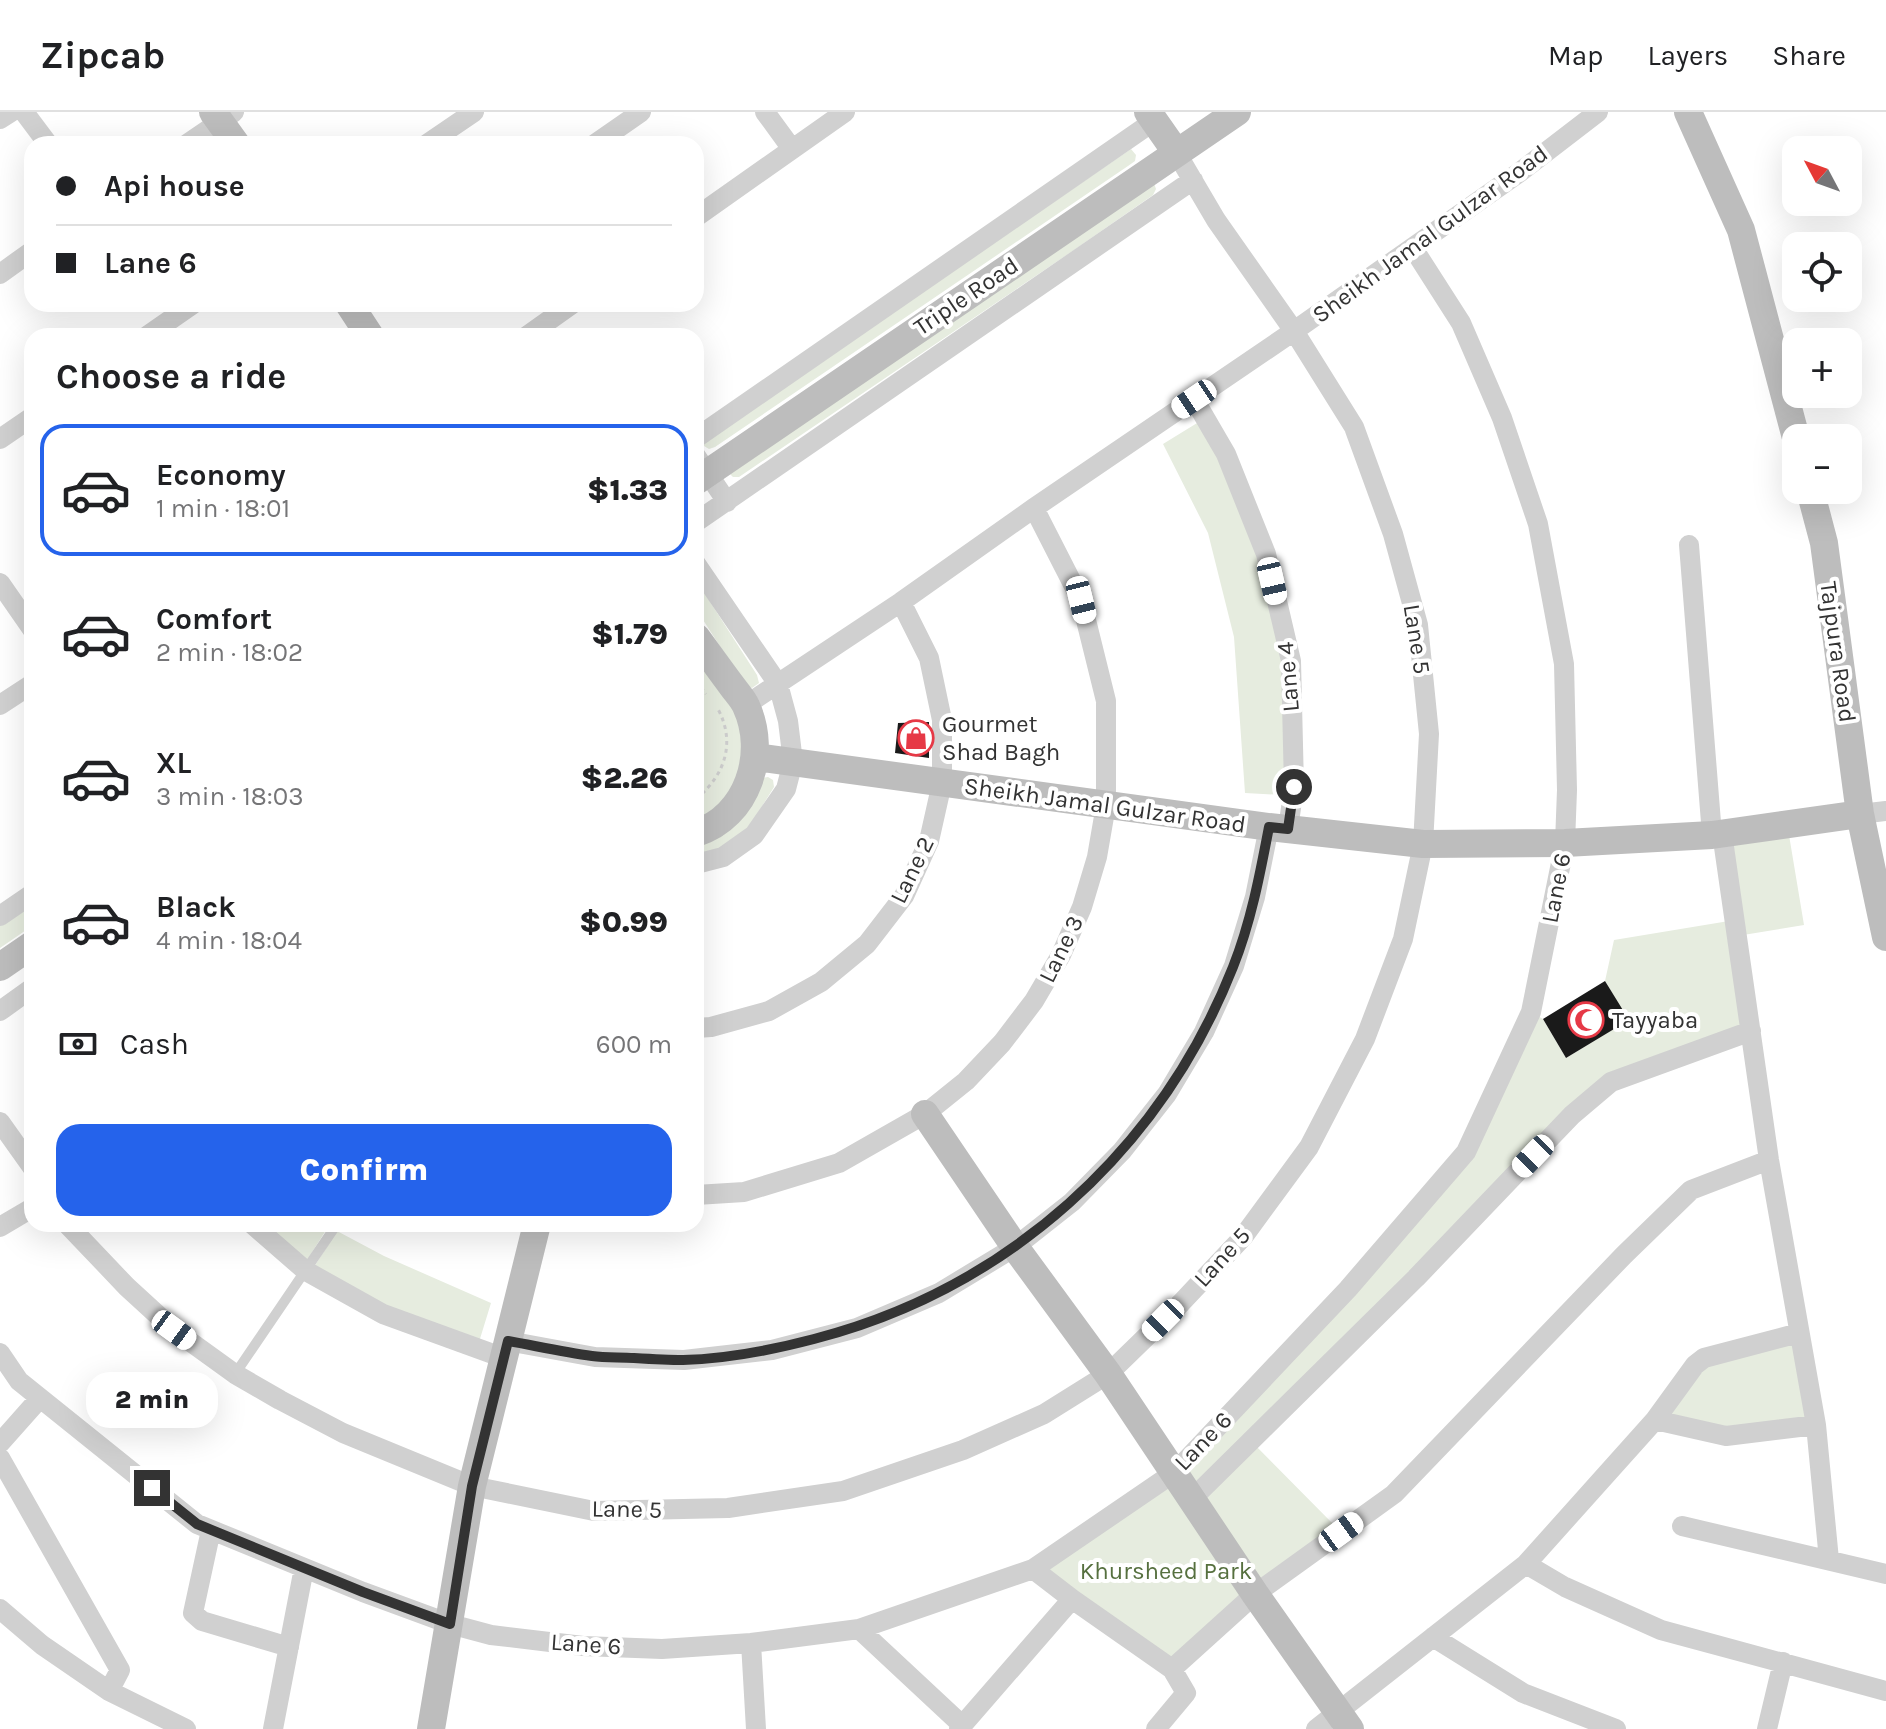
<!DOCTYPE html>
<html lang="en">
<head>
<meta charset="utf-8">
<style>
  :root { --surface:#fff; --page:#f2f2f2; --text:#202124; --muted:#757577; --line:#e0e0e0; --accent:#2563eb }
  body { margin:0; font-family:Karla,sans-serif; background:var(--page); color:var(--text); height:100vh; display:flex; flex-direction:column; font-size:30px; white-space:nowrap }
  * { box-sizing:border-box; margin:0 }
  p { font-size:26px; color:var(--muted) }
  .icon { flex:none; width:44px; height:44px; fill:none; stroke:currentColor; stroke-width:2; stroke-linecap:round; stroke-linejoin:round }
  .map { position:relative; flex:1; overflow:hidden }
  .panel { position:absolute; left:24px; top:216px; width:680px; height:904px; display:flex; flex-direction:column; background:var(--surface); border-radius:24px; box-shadow:0 8px 32px #0002 }
  .panel>* { flex:none }
  .top-card { position:absolute; left:24px; top:24px; width:680px; height:176px; border-radius:24px; box-shadow:0 8px 32px #0002; display:grid; align-content:center; height:176px; padding:0 32px; background:var(--surface) }
  .needle { width:52px; rotate:311deg }
  .buttons { position:absolute; left:1782px; top:24px; display:grid; gap:16px }
  .buttons a { display:grid; place-items:center; width:80px; height:80px; border-radius:16px; background:var(--surface); box-shadow:0 8px 32px #0002; font-size:40px }
  .end { position:absolute; width:36px; height:36px; margin:-18px; border:10px solid #333; background:#fff; box-shadow:0 0 0 4px #fff }
  .from { border-radius:50% }
  .bubble { position:absolute; height:56px; border-radius:24px; background:var(--surface); box-shadow:0 8px 32px #0002; font-size:26px; font-weight:800; line-height:56px; text-align:center }
  .car { position:absolute; width:24px; height:48px; margin:-24px -12px; border-radius:10px; box-shadow:0 0 6px 2px #0007; background:linear-gradient(#fff 24%,#345 0 40%,#fff 0 76%,#345 0 86%,#fff 0) }
  .top-card b { display:flex; align-items:center; gap:28px; height:76px; font-size:30px }
  .top-card b+b { border-top:2px solid var(--line) }
  .top-card i { width:20px; height:20px; background:var(--text) }
  ul { padding:0; list-style:none }
  li { display:flex; align-items:center; gap:24px; height:132px; margin:0 16px 12px; padding:0 16px; border:4px solid transparent; border-radius:24px }
  li div { flex:1 }
  li b { display:block; font-size:30px }
  li em { font-style:normal; font-weight:800 }
  li.selected { border-color:var(--accent) }
  li>.icon { width:72px; height:72px; stroke-width:1.5 }
  h2 { padding:0 32px; font-size:36px; line-height:96px }
  .pay { display:flex; align-items:center; gap:20px; height:88px; padding:0 32px; font-size:30px }
  .pay p { margin-inline-start:auto }
  .action { display:flex; gap:16px; margin-top:auto; padding:16px 32px }
  .action a { flex:1; height:92px; border-radius:24px; background:var(--accent); color:#fff; font-size:32px; font-weight:800; line-height:92px; text-align:center }
  header { display:flex; align-items:center; gap:48px; box-sizing:border-box; height:112px; padding:0 40px; background:var(--surface); border-bottom:2px solid var(--line) }
  header strong { font-size:38px }
  nav { display:flex; gap:44px; margin-inline-start:auto; font-size:28px }
  .map>svg:first-child { display:block }
  .green { fill:#e6ecdf }
  .building { fill:#1a1a1a }
  .lines { fill:none; stroke-linecap:round; stroke-linejoin:round }
  .path { stroke:#cdcdcd; stroke-width:3; stroke-dasharray:4 4; stroke-linecap:butt }
  .lane { stroke:#d0d0d0; stroke-width:10 }
  .street { stroke:#d0d0d0; stroke-width:20 }
  .secondary { stroke:#bdbdbd; stroke-width:28 }
  .route { stroke:#333; stroke-width:10 }
  .labels { text-anchor:middle; dominant-baseline:central; stroke-width:8; stroke-linejoin:round; paint-order:stroke }
  .street-label { font-size:24px; fill:#333; stroke:#fff }
  .poi-label { font-size:24px; fill:#333; stroke:#fff; text-anchor:start }
  .park-label { font-size:24px; fill:#56703f; stroke:#fff }
</style>
</head>
<body>
<header>
<strong>Zipcab</strong>
<nav><a>Map</a><a>Layers</a><a>Share</a></nav>
</header>
<div class="map">
<svg width="1886" height="1617" viewBox="0 0 1886 1617">
  <rect width="100%" height="100%" fill="#fff"/>
  <path class="green" d="M1131,37L1136,43L1135,49L1128,54L715,335L709,337L704,334L703,330Z
    M1154,71L1156,77L1153,83L1074,138L739,365H733L730,362Z
    M1202,308L1254,424L1286,546L1284,683L1245,681L1234,525L1208,421L1163,332Z
    M696,468L757,563L759,571L752,576L745,573L696,497Z
    M696,536L741,608V656L728,683L707,704L696,709Z
    M768,665L773,668L774,675L746,720L734,731L696,745V728L762,666Z
    M1789,723L1804,813L1737,824L1751,919L1611,970L1251,1329L1341,1420L1172,1557L1033,1457L1175,1360L1466,1040L1531,900L1543,907L1566,946L1628,908L1605,869L1614,828L1735,808L1724,733Z
    M32,790V814L0,836V813Z
    M260,1112H330L305,1151Z
    M337,1119L384,1144L491,1191L479,1230L383,1196L314,1155Z
    M1799,1221L1816,1313L1726,1324L1655,1308L1695,1254Z"/>
  <path class="building" d="M929,610V646L895,641L898,611Z
    M1605,869L1629,908L1566,946L1543,907Z"/>
  <g class="lines">
    <path class="path" d="M696,569L706,582
      M696,673L702,682
      M696,687C725,663 736,631 718,597"/>
    <path class="lane" d="M235,1262L337,1112"/>
    <path class="street" d="M24,0L48,32
      M765,0L792,37
      M0,7L11,0
      M187,32L234,0
      M427,32L474,0
      M595,32L641,0
      M696,105L845,0
      M0,162L32,139
      M147,224L193,192
      M527,224L572,192
      M1194,287L1226,342L1266,442L1291,549L1294,675L1288,717
      M696,326L1154,9
      M0,327L32,305
      M696,344L727,390
      M696,410L1193,68
      M1689,433L1712,723
      M696,452L778,572L788,609L793,650L786,677L754,723L723,745L696,752
      M0,471L32,517
      M0,593L32,572
      M746,593L901,490L1034,396L1294,219L1520,60L1598,0
      M1860,702L1886,699
      M1722,721L1769,1048L1816,1313L1829,1448
      M0,804L32,782
      M0,899L32,876
      M696,916L711,915L769,899L821,870L867,832L904,784L929,729L942,671V608L929,546L901,490
      M0,1010L32,1055
      M696,1083L744,1080L839,1051L925,1002L966,969L1002,931L1034,889L1061,843L1082,795L1097,745L1106,693V589L1081,488L1034,396
      M67,1112L127,1175L174,1218L235,1262L280,1288L343,1321L472,1374L594,1399L728,1396L843,1379L963,1338L1044,1302L1108,1262L1181,1191L1243,1125L1309,1035L1365,927L1403,827L1423,732L1429,622L1418,513L1393,422L1354,315L1294,219L1216,108L1176,40
      M252,1112L306,1159L383,1202L504,1246
      M0,1115L32,1096
      M508,1229L595,1245L684,1248L772,1238L857,1216L939,1181L1015,1135L1072,1090L1122,1039L1167,982L1204,920L1234,854L1255,785L1269,715
      M0,1241L19,1269L197,1412L363,1480L450,1512L491,1523L583,1534L662,1537L751,1531L859,1517L1033,1457L1175,1360L1348,1177L1466,1040L1531,900L1565,731L1567,678L1564,552L1538,412L1502,306L1461,211L1413,136
      M1655,1308L1726,1324L1816,1313
      M0,1331L40,1286
      M0,1346L120,1558L109,1579
      M1192,1387L1416,1166L1572,1003L1611,970L1751,919
      M1682,1414L1886,1462
      M211,1418L193,1501L202,1509L289,1535
      M1526,1452L1565,1475L1661,1518L1886,1579
      M1072,1487L1172,1557
      M0,1497L42,1533L109,1579L186,1617
      M859,1517L962,1613
      M1433,1525L1523,1581L1616,1617
      M751,1531L756,1617
      M273,1617L304,1456
      M959,1617L1072,1487L1033,1457
      M1156,1617L1186,1581L1172,1557L1255,1482L1394,1382L1624,1143L1691,1078L1769,1048
      M1316,1617L1526,1452L1655,1308L1695,1253L1704,1246L1799,1221
      M1767,1617L1783,1550"/>
    <path class="secondary" d="M213,0L236,32
      M1148,0L1176,40
      M1688,0L1741,118L1796,326
      M349,192L370,224
      M696,369L1237,0
      M1810,378L1824,431L1860,702L1886,825
      M696,525C708,541 720,558 732,574C737,581 743,587 746,594C768,641 748,705 696,721
      M756,645L1269,715L1423,732L1565,731L1712,723L1860,702
      M0,855L32,833
      M925,1002L1015,1135L1108,1262L1255,1482L1350,1617
      M431,1617L472,1374L537,1112"/>
  </g>
  <g class="lines">
    <path class="route" d="M152,1376L197,1412L363,1480L450,1512L472,1374L508,1229C536,1234 564,1240 592,1244C606,1246 620,1245 634,1246C650,1247 667,1248 683,1248C727,1247 772,1238 814,1227C1007,1177 1160,1040 1233,855C1251,810 1260,762 1269,715L1288,717L1294,675"/>
  </g>
  <defs>
    <symbol id="shop-ring" viewBox="-11 -11 22 22"><circle r="9.5" fill="#fff" stroke="#e63946" stroke-width="1.5"/><path d="M-5-2.5h2.3a2.7 3.5 0 0 1 5.4 0H5L5.5 6h-11ZM-1.5-2.5h3a1.5 2.3 0 0 0-3 0Z" fill="#e63946"/></symbol>
    <symbol id="mosque-ring" viewBox="-11 -11 22 22"><circle r="9.5" fill="#fff" stroke="#e63946" stroke-width="1.5"/><path d="M3.5-4.9A6 6 0 1 0 3.5 4.9A5 5 0 1 1 3.5-4.9Z" fill="#e63946"/></symbol>
  </defs>
  <g fill-rule="evenodd">
    <use href="#shop-ring" x="896" y="606" width="40" height="40"/>
    <use href="#mosque-ring" x="1566" y="888" width="40" height="40"/>
  </g>
  <g class="labels">
    <g class="street-label">
      <text transform="translate(1430 122) rotate(-36)">Sheikh Jamal Gulzar Road</text>
      <text transform="translate(966 184) rotate(-34)">Triple Road</text>
      <text transform="translate(1417 527) rotate(81)">Lane 5</text>
      <text transform="translate(1838 540) rotate(82)">Tajpura Road</text>
      <text transform="translate(1288 565) rotate(-95)">Lane 4</text>
      <text transform="translate(1105 693) rotate(8)">Sheikh Jamal Gulzar Road</text>
      <text transform="translate(912 758) rotate(-64)">Lane 2</text>
      <text transform="translate(1556 776) rotate(-79)">Lane 6</text>
      <text transform="translate(1061 837) rotate(-64)">Lane 3</text>
      <text transform="translate(1222 1145) rotate(-48)">Lane 5</text>
      <text transform="translate(1203 1329) rotate(-46)">Lane 6</text>
      <text transform="translate(627 1397) rotate(1)">Lane 5</text>
      <text transform="translate(586 1532) rotate(4)">Lane 6</text>
    </g>
    <g class="poi-label">
      <text x="942" y="612">Gourmet<tspan x="942" dy="28">Shad Bagh</tspan></text>
      <text x="1612" y="908">Tayyaba</text>
    </g>
    <g class="park-label">
      <text x="1166" y="1459">Khursheed Park</text>
    </g>
  </g>
</svg>
<div class="buttons">
<a><svg class="needle" viewBox="-14 -14 28 28"><path d="M0-13l5 13h-10z" fill="#e53935"/><path d="M0 13l5-13h-10z" fill="#757577"/></svg></a>
<a><svg class="icon" aria-label="locate" viewBox="0 0 24 24"><circle cx="12" cy="12" r="6"/><path d="M12 2v4M12 18v4M2 12h4M18 12h4"/></svg></a>
<a>+</a>
<a>−</a>
</div>
<i class="end from" style="left:1294px;top:675px"></i>
<i class="end" style="left:152px;top:1376px"></i>
<div class="bubble" style="left:86px;top:1260px;width:132px">2 min</div>
<i class="car" style="left:1194px;top:287px;rotate:236deg"></i>
<i class="car" style="left:1272px;top:469px;rotate:167deg"></i>
<i class="car" style="left:1081px;top:488px;rotate:166deg"></i>
<i class="car" style="left:1533px;top:1044px;rotate:224deg"></i>
<i class="car" style="left:1163px;top:1208px;rotate:225deg"></i>
<i class="car" style="left:174px;top:1218px;rotate:126deg"></i>
<i class="car" style="left:1341px;top:1420px;rotate:54deg"></i>
<div class="top-card">
<b><i class="from"></i>Api house</b>
<b><i></i>Lane 6</b>
</div>
<section class="panel">
<h2>Choose a ride</h2>
<ul>
<li class="selected"><svg class="icon" aria-label="car" viewBox="0 0 24 24"><path d="M5 17H2v-5l4-1 3-4h7l3 4 3 1v5h-3M9 17h6M6 11h13"/><circle cx="7" cy="17" r="2"/><circle cx="17" cy="17" r="2"/></svg><div><b>Economy</b><p>1 min · 18:01</p></div><em>$1.33</em></li>
<li><svg class="icon" aria-label="car" viewBox="0 0 24 24"><path d="M5 17H2v-5l4-1 3-4h7l3 4 3 1v5h-3M9 17h6M6 11h13"/><circle cx="7" cy="17" r="2"/><circle cx="17" cy="17" r="2"/></svg><div><b>Comfort</b><p>2 min · 18:02</p></div><em>$1.79</em></li>
<li><svg class="icon" aria-label="car" viewBox="0 0 24 24"><path d="M5 17H2v-5l4-1 3-4h7l3 4 3 1v5h-3M9 17h6M6 11h13"/><circle cx="7" cy="17" r="2"/><circle cx="17" cy="17" r="2"/></svg><div><b>XL</b><p>3 min · 18:03</p></div><em>$2.26</em></li>
<li><svg class="icon" aria-label="car" viewBox="0 0 24 24"><path d="M5 17H2v-5l4-1 3-4h7l3 4 3 1v5h-3M9 17h6M6 11h13"/><circle cx="7" cy="17" r="2"/><circle cx="17" cy="17" r="2"/></svg><div><b>Black</b><p>4 min · 18:04</p></div><em>$0.99</em></li>
</ul>
<div class="pay"><svg class="icon" aria-label="cash" viewBox="0 0 24 24"><path d="M3 7h18v10H3z"/><circle cx="12" cy="12" r="2"/></svg>Cash<p>600 m</p></div>
<div class="action"><a>Confirm</a></div>
</section>
</div>
</body>
</html>
